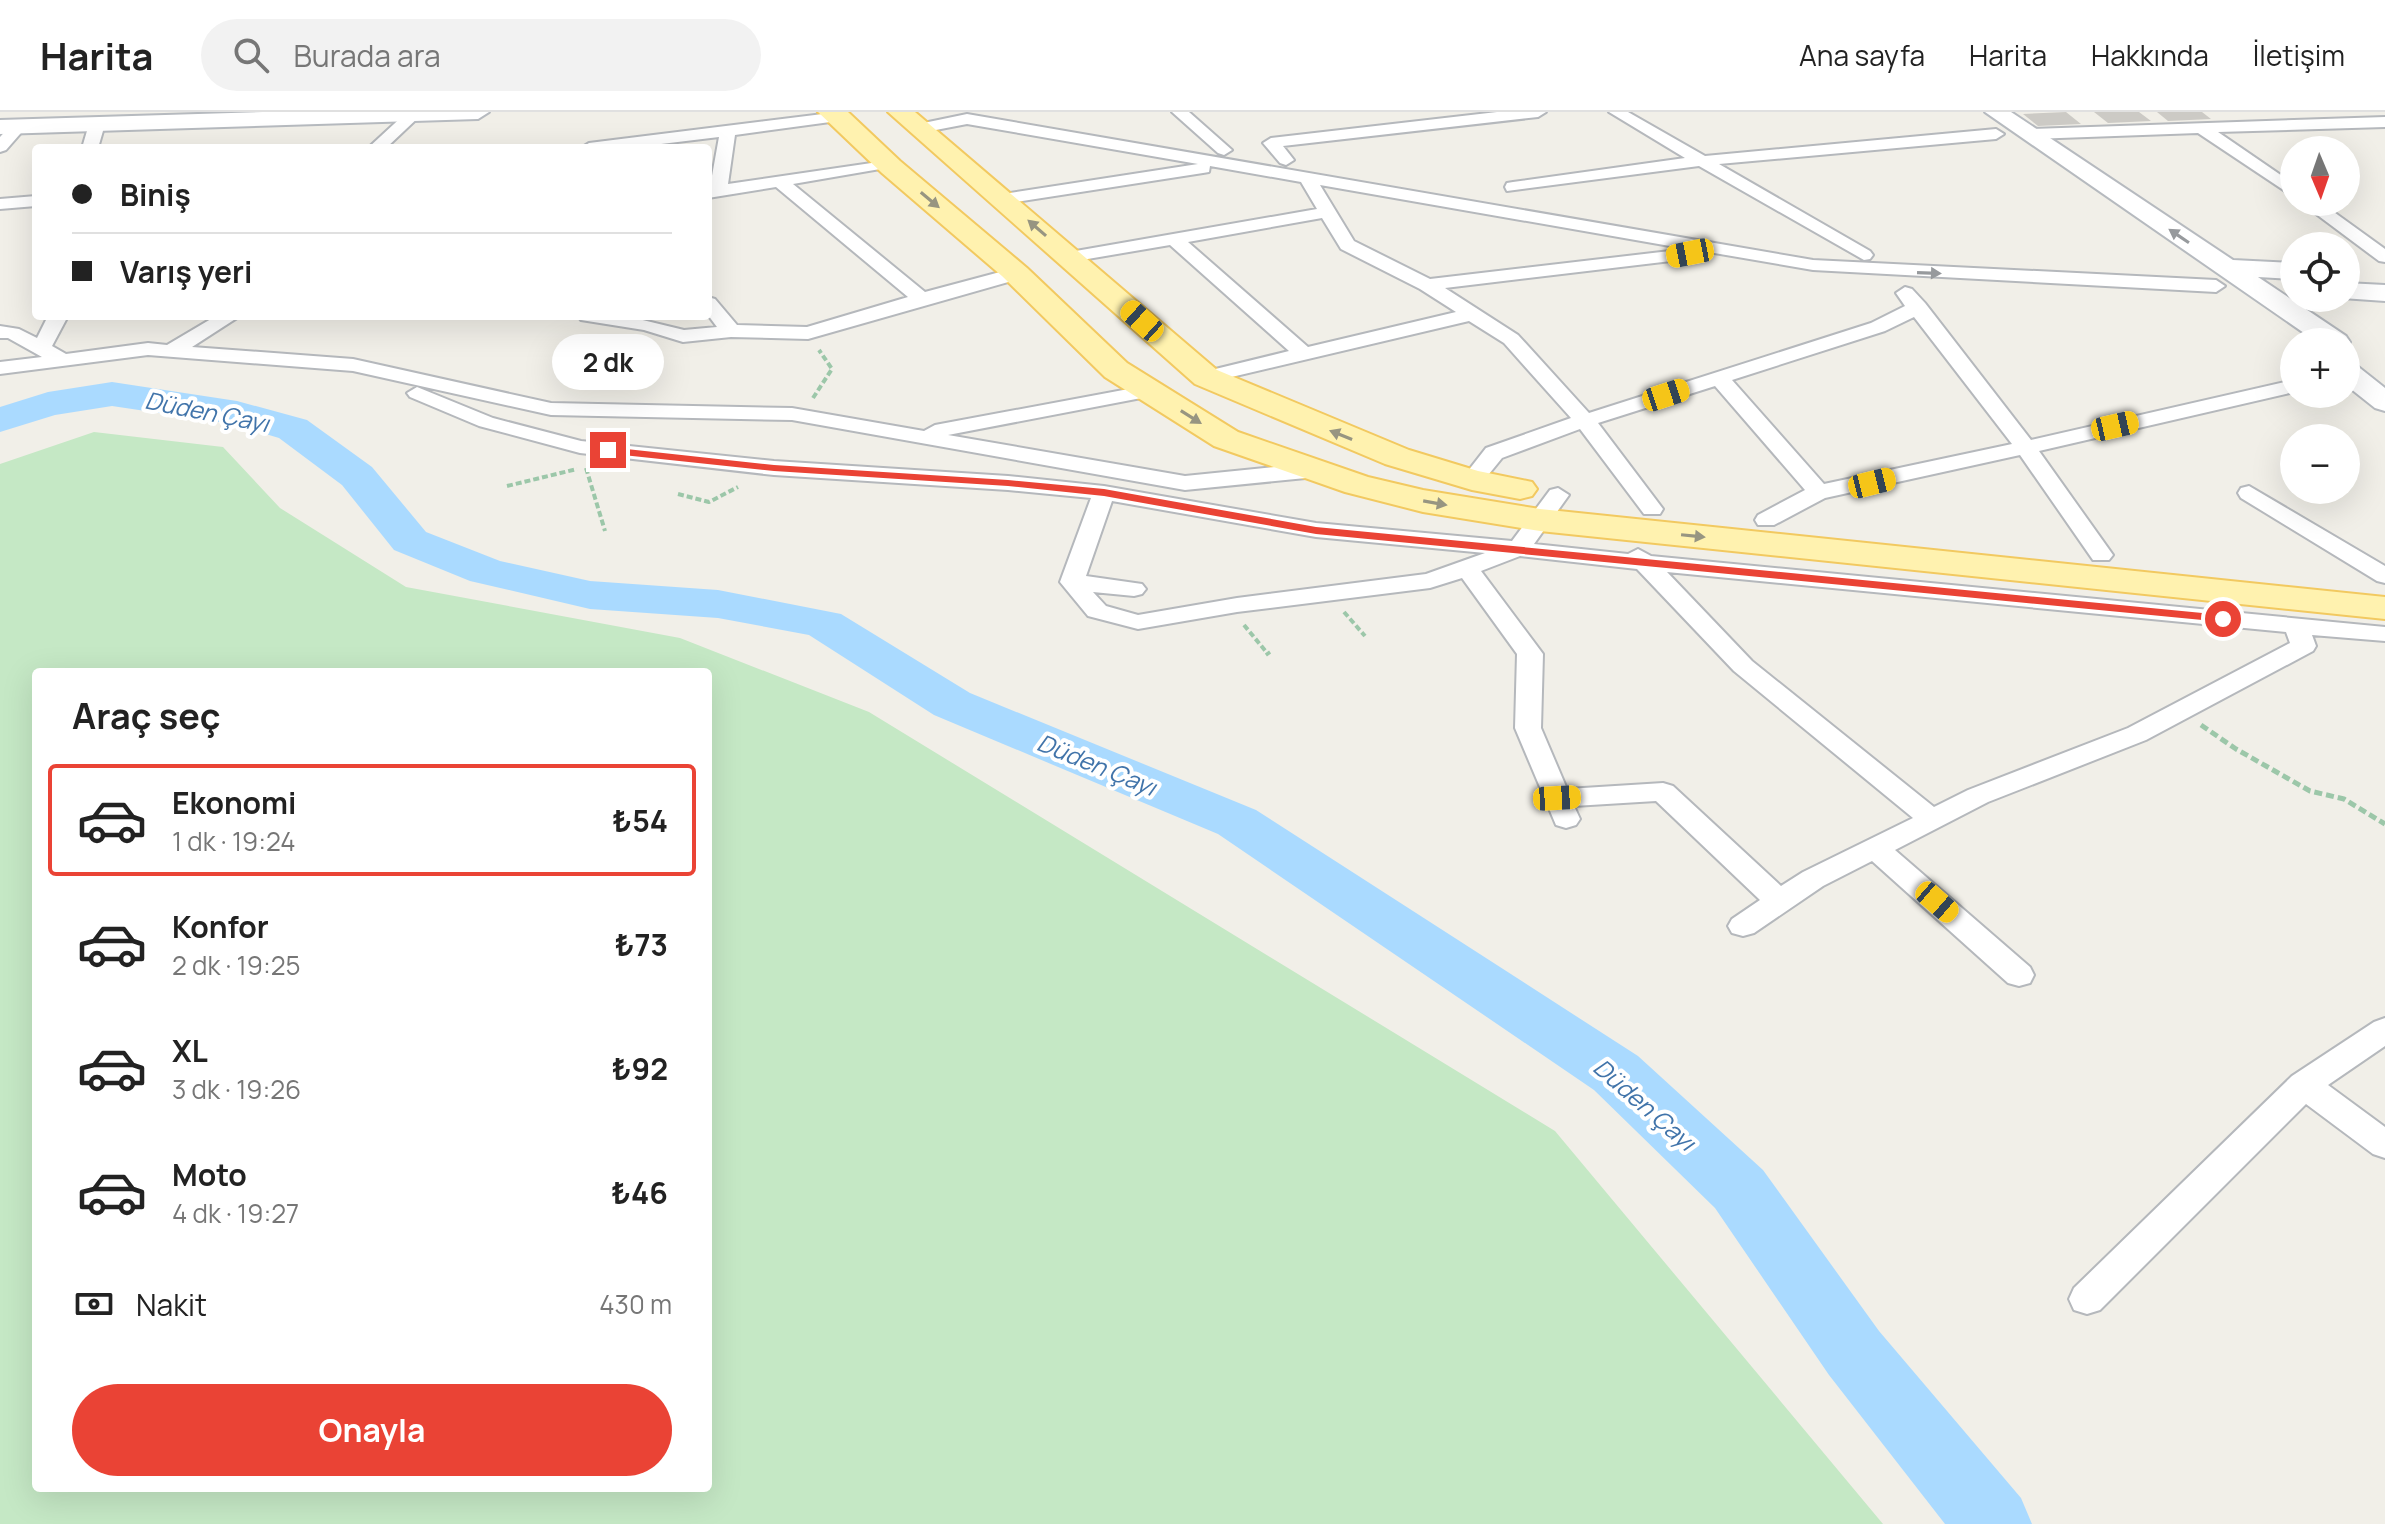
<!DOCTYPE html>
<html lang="tr">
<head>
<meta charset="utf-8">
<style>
  :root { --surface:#fff; --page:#f2f2f2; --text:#222; --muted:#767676; --line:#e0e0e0; --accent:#ea4335 }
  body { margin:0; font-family:Manrope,sans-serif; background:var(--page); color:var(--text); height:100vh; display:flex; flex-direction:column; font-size:30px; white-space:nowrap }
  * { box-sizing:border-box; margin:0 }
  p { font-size:26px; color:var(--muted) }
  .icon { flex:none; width:44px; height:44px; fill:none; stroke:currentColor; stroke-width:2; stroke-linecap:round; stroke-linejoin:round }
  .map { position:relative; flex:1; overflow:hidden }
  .drawer { position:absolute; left:32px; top:556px; width:680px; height:824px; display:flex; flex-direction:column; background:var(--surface); border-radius:8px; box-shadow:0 8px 32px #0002 }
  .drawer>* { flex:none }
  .hud { position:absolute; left:32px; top:32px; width:680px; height:176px; border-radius:8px; box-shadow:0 8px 32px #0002; display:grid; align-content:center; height:176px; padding:0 40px; background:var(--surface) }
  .needle { width:52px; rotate:178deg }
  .tools { position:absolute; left:2280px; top:24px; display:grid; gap:16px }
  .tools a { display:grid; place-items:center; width:80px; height:80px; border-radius:50%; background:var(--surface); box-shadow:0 8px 32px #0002; font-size:40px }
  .end { position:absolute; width:36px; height:36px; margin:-18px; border:10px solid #ea4335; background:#fff; box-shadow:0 0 0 4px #fff }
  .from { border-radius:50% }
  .bubble { position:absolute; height:56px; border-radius:28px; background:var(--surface); box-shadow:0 8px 32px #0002; font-size:26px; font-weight:700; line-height:56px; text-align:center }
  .car { position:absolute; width:24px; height:48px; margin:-24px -12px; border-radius:10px; box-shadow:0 0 6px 2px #0007; background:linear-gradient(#f5c518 24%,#345 0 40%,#f5c518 0 76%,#345 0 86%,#f5c518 0) }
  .hud b { display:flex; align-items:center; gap:28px; height:76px; font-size:30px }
  .hud b+b { border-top:2px solid var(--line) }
  .hud i { width:20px; height:20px; background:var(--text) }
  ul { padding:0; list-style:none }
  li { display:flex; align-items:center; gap:24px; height:112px; margin:0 16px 12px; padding:0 24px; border:4px solid transparent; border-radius:8px }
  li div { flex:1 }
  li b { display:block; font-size:30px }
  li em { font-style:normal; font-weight:700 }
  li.on { border-color:var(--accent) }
  li>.icon { width:72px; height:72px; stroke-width:1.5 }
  h2 { padding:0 40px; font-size:36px; line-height:96px }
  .pay { display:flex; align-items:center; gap:20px; height:88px; padding:0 40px; font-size:30px }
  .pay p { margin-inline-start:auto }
  .primary-button { display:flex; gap:16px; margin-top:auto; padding:16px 40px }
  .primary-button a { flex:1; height:92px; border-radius:48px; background:var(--accent); color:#fff; font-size:32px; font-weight:700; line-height:92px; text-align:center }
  header { display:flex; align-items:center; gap:48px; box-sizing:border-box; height:112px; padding:0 40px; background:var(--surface); border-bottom:2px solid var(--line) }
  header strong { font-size:38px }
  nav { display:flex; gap:44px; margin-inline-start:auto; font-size:28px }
  .search { width:560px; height:72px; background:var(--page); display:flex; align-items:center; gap:20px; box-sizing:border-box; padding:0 28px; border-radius:44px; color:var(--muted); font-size:30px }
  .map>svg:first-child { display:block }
  .green { fill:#c5e8c5; fill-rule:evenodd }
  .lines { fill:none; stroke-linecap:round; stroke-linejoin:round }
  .river { fill:#aadaff; fill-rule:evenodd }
  .building { fill:#cccac5 }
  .street-casing { stroke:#b5b8bc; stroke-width:4 }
  .secondary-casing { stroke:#b6babf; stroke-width:4 }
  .primary-casing { stroke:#f2c960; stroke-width:4 }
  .path-far1 { stroke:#9cc7a9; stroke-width:4; stroke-dasharray:6 3; stroke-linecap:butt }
  .path { stroke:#9cc7a9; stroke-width:5; stroke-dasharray:8 4; stroke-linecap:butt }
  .street { fill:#fff; fill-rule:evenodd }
  .secondary { fill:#fff; fill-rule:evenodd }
  .primary { fill:#fff2af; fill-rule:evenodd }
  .oneway { fill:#979581 }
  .oneway2 { fill:#979a9d }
  .route { fill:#ea4335 }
  .labels { text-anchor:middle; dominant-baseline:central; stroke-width:8; stroke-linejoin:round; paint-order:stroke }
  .water-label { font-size:24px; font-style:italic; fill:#4174aa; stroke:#fff }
</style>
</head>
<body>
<header>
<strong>Harita</strong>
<div class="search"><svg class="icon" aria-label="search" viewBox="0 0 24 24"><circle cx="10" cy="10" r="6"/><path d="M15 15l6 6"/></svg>Burada ara</div>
<nav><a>Ana sayfa</a><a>Harita</a><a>Hakkında</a><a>İletişim</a></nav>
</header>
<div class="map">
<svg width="2385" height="1412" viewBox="0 0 2385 1412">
  <rect width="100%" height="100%" fill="#f1efe8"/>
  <path class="green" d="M94,320L223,335L280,396L406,475L680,526L869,600L1555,1019L1883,1412H0V352ZM36,560H708V1376H36Z"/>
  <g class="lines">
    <path class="river" d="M112,270L237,289L307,308L372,355L426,420L500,449L590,469L718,478L841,502L970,581L1256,698L1638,944L1763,1058L1879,1219L2021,1386L2032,1412H1945L1829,1263L1715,1096L1594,978L1218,722L934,603L809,523L718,506L590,497L470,469L394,438L342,373L279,326L233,312L112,294L55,303L0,320V295L48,280Z"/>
  </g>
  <path class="building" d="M2066,0L2081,12L2038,14L2023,2Z
    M2094,0H2139L2151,9L2108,11Z
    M2157,0H2202L2211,7L2168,9Z"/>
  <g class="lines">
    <defs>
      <path id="street" d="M407,0L422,2L386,36H368Z
        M839,0L847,5L845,8L735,23L728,72L892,48L894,51L886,56L793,72L925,180L1015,156L1022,158L1024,162L1022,166L808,227L731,225L683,230L644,218L581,208L578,204H626L684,218L717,215L708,203V185L715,187L737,213L807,215L908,185L776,75L708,86L719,25L628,36H581L589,31Z
        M1172,0H1189L1232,38L1224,43L1218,41Z
        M1497,0H1546L1538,5L1283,34L1294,48L1286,53L1280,51L1263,31L1271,26Z
        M1609,0H1628L1705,44L1996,17L2004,22L1996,27L1719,52L1870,139L1873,143L1870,147L1864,148L1699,54L1507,79L1505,75L1507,71L1513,70L1685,46Z
        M967,2L1813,148L2216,168L2225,174L2216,180L1813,158L1691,137L1697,142L1688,147L1445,176L1518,223L1589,301L1871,211L1905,194L1896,181L1905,175L1912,177L1925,191L2031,328L2294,268V280L2039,339L2113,443L2109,448H2093L2020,343L1825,386L1774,413H1758L1755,408L1758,403L1805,378L1715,274L1598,311L1663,397L1660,402H1644L1580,317L1502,346L1480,373L1472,375L1461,368L1486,336L1571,306L1504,231L1469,209L1206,271L1199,269L1196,265L1199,261L1289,239L1170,133L1070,150L1061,145L1070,140L1317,97L1301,70L1210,54L1209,60L1203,61L1003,92L997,91L994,87L997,83L1198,52L967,12L920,21L912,16L914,13ZM1320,73L1687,137L1430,167L1354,129ZM1322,106L1341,137L1420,177L1456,200L1308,235L1188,130ZM1914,205L2012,332L1824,372L1732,268L1885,219Z
        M2385,5V15L2218,20L2294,72V85L2198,21L2029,27L2021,22L2029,17Z
        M97,7L105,12L98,36H82L89,12Z
        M19,9L27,14L6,38L0,40V25L13,11Z
        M36,84V94L0,97V87Z
        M2300,90H2320L2385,137V150L2379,149Z
        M48,204H68L52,234L66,242L148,231L167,233L216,204H240L192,235L353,247L551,291L792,296L924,319L935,313L1150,273L1160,279L1157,283L948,323L1185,364L1316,351L1327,358L1316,365L1185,378L792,308L551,303L353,259L148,243L0,262V250L42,245L8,226H0V214L19,217L37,226Z
        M417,275L493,306L581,329L774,349L1008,364L1104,374L1316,411L1512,429L1550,378L1558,376L1569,383L1534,432L1628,442L1638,437L1651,444L2385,515V529L2312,523L2316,534L2313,539L2146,628L1988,690L1895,738L2030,855L2034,863L2030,871L2019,874L2008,871L1872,749L1823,774L1754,821L1743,824L1732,821L1728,814L1732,807L1760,788L1656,689L1574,694L1580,707L1576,713L1566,716L1556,713L1515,616L1517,542L1462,466L1430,476L1237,500L1138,517L1088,504L1060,470L1091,386L1008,378L774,363L580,341L479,314L410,285L407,281ZM1112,389L1316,425L1485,441L1426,462L1237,486L1138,503L1106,494L1093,480L1134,484L1142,482L1146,477L1142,472L1086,464ZM1520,444L1637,457L1734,559L1913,706L1803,760L1781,774L1673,674L1663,671L1567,677L1541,616L1543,542L1481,459ZM1667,460L2286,520L2290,531L2128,616L1968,678L1934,695L1752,549Z
        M2249,374L2385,454V471L2377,469L2241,386L2238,381L2241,376Z
        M2385,906V934L2328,973L2385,1015V1046L2373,1042L2306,992L2100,1198L2087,1202L2074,1198L2069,1187L2074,1176L2292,964L2374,910Z"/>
      <path id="secondary" d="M263,0H489L478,7L0,22V8Z
        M1985,0H2011L2233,148L2294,151V167L2258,165L2346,224L2350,230L2346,236V230H2317Z
        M2346,171L2385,173V189L2342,186H2346Z
        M2346,250L2356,253L2385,276V299L2375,296L2346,273Z"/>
      <path id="primary" d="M818,0H848L900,49L1027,156L1127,251L1238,320L1368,365L1423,378L1540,397L2385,485V507L1540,419L1423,400L1345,380L1214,334L1105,265L1002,164L882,61Z
        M888,0H915L1217,258L1409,338L1478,359L1532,370L1537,377L1532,384L1520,387L1472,378L1385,352L1195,272Z"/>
    </defs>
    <use href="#street" class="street-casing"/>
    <use href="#secondary" class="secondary-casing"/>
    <use href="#primary" class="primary-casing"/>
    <path class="path-far1" d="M813,286L832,257L819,238
      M586,356L605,419
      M507,374L577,357
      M678,382L709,390L738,375
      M1344,500L1365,524
      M1244,513L1268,542"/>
    <path class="path" d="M1267,540L1269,543
      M2201,613L2236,637L2310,679L2344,687L2385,712"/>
    <use href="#street" class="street"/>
    <use href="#secondary" class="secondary"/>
    <use href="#primary" class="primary"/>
  </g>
  <defs><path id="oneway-solid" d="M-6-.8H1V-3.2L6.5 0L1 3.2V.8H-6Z" transform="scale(2)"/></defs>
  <g class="oneway">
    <use href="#oneway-solid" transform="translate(930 88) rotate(40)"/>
    <use href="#oneway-solid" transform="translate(1037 116) rotate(-139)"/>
    <use href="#oneway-solid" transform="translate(1191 305) rotate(32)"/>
    <use href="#oneway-solid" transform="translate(1341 323) rotate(-158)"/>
    <use href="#oneway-solid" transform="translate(1435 391) rotate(10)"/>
    <use href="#oneway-solid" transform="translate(1693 424) rotate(6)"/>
  </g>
  <g class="oneway2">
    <use href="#oneway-solid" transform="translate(2179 124) rotate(-146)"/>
    <use href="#oneway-solid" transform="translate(1929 161) rotate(2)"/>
  </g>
  <path class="route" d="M608,335L774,353L1008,368L1104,377L1316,415L2223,503L2228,507L2223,510L1316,422L1104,384L1008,374L774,359L604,341V336Z"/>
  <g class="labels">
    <g class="water-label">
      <text transform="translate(207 299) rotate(11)">Düden Çayı</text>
      <text transform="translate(1097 652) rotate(22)">Düden Çayı</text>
      <text transform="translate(1645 992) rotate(41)">Düden Çayı</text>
    </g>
  </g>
</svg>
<div class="tools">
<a><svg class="needle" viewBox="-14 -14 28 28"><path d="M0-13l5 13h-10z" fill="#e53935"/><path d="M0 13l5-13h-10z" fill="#767676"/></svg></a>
<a><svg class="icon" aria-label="locate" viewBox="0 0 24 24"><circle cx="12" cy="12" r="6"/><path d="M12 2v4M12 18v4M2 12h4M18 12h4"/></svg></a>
<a>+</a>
<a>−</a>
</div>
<i class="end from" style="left:2223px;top:507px"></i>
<i class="end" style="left:608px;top:338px"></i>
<div class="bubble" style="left:552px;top:222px;width:112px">2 dk</div>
<i class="car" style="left:1690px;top:141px;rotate:259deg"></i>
<i class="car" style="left:1142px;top:209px;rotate:312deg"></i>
<i class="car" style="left:1666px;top:283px;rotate:72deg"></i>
<i class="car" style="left:2115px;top:314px;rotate:77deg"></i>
<i class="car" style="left:1872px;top:371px;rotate:76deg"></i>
<i class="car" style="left:1557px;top:686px;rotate:87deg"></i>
<i class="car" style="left:1937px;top:790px;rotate:131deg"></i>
<div class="hud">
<b><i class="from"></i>Biniş</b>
<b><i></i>Varış yeri</b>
</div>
<section class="drawer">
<h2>Araç seç</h2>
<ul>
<li class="on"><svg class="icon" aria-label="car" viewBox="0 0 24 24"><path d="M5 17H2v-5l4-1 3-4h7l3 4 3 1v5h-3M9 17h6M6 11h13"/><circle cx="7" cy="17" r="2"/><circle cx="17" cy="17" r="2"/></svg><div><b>Ekonomi</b><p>1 dk · 19:24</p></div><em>₺54</em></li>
<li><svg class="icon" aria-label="car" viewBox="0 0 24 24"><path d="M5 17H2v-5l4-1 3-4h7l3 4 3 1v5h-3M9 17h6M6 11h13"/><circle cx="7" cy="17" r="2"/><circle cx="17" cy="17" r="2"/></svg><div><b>Konfor</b><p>2 dk · 19:25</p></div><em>₺73</em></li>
<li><svg class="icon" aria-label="car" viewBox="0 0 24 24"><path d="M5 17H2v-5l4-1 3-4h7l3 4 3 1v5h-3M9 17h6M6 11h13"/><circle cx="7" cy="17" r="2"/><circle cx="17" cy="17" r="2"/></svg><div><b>XL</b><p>3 dk · 19:26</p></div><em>₺92</em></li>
<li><svg class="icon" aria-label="car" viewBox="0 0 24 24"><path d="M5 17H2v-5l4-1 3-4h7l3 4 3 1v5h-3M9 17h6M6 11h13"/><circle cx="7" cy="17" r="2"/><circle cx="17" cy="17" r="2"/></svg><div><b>Moto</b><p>4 dk · 19:27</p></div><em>₺46</em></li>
</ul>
<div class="pay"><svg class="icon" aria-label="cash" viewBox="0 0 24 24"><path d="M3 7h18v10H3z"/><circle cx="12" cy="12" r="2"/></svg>Nakit<p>430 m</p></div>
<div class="primary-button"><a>Onayla</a></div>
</section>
</div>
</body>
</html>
